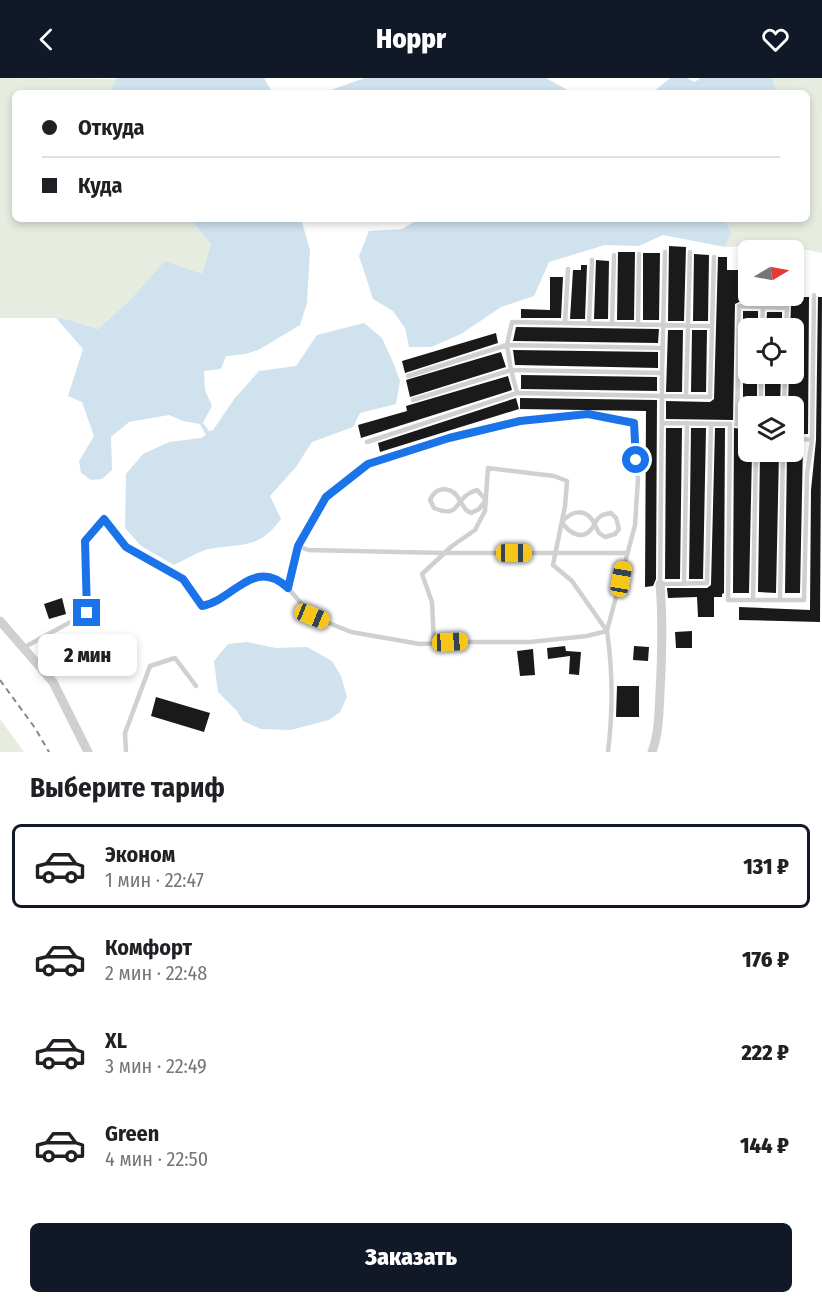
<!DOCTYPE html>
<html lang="ru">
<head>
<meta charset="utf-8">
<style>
  :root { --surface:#fff; --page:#f2f2f2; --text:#202124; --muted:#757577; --line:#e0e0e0; --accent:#111827 }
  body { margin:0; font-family:"Fira Sans Condensed",sans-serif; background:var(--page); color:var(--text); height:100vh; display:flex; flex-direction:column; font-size:22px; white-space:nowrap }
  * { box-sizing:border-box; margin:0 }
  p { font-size:20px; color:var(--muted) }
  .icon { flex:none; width:33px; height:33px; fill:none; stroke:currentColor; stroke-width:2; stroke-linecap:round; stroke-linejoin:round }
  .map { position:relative; height:674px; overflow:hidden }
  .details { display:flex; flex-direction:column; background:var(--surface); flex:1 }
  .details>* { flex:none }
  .guide { position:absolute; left:12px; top:12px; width:798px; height:132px; border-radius:9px; box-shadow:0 3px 9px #0003; display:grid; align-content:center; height:132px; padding:0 30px; background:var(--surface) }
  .needle { width:39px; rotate:80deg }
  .buttons { position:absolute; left:738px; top:162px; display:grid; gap:12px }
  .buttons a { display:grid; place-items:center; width:66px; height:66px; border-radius:9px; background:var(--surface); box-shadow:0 3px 9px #0003; font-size:30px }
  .end { position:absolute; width:27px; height:27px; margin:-14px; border:8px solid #1a73e8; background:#fff; box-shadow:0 0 0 3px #fff }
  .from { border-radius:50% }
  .bubble { position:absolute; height:42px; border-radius:9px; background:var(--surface); box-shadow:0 3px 9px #0003; font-size:20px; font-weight:800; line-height:42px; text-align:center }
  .car { position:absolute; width:18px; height:36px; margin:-18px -9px; border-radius:8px; box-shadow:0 0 4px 2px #0007; background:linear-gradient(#f5c518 24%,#345 0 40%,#f5c518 0 76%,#345 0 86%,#f5c518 0) }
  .guide b { display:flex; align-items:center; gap:21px; height:57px; font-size:22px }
  .guide b+b { border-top:2px solid var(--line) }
  .guide i { width:15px; height:15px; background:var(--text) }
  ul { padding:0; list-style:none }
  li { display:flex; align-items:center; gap:18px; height:84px; margin:0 12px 9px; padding:0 18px; border:3px solid transparent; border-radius:9px }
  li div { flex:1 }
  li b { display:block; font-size:22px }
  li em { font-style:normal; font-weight:800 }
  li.active { border-color:var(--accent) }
  li>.icon { width:54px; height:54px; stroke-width:1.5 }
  h2 { padding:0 30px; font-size:27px; line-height:72px }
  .action { display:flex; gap:12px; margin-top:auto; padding:12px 30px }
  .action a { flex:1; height:69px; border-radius:9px; background:var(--accent); color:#fff; font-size:24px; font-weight:800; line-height:69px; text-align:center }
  header { display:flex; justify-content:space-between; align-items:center; height:78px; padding:0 30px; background:var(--accent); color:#fff; font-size:27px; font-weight:800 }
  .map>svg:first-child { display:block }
  .green { fill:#e6ecdf }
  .water { fill:#cfe2ee }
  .building { fill:#1a1a1a }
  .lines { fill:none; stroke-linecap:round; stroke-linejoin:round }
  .service { stroke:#d0d0d0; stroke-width:4.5 }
  .minor { stroke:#d0d0d0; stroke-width:9 }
  .rail { stroke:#888; stroke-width:2; stroke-dasharray:6 4.5; stroke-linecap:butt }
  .route { stroke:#1a73e8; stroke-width:8 }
</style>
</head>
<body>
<header><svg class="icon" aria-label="back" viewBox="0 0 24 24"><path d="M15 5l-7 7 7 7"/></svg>Hoppr<svg class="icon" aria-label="heart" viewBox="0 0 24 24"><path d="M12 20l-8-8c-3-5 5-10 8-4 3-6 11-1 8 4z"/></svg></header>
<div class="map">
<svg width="822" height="674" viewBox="0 0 822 674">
  <rect width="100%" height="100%" fill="#fff"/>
  <path class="green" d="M0,0L118,1L109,15H15V141H190L211,166L202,197L131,221L98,251L70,242L56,240H0Z
    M772,0H822V175L784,167L725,169L731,155L725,141H807V15H768L776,13Z
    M0,641L24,674H0Z"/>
  <path class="water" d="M117,0H264L273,15H109Z
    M365,0H546L573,15H322Z
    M670,0H687L695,4L700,0H772L776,13L768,15H652Z
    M190,141H301L310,172L307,225L300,247L260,271L246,276L226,278L221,291L204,293L205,312L212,328L203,345L209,353L213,352L235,320L259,293L296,288L317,257L364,245L382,260L393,284L400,303L396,326L360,335L353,349L312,364L296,389L270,418L281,441C258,472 243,465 209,471C197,474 185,482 174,487L141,468L125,450L126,396L143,376L169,364L201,360L206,357L200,346L183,343L169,337L129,344L111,359L112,392L102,401L91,402L81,395L79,383L94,358L82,324L68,318L83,271L56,240L70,242L98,251L131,221L165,183L202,196L211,166Z
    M419,141H725L731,155L725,169L663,157L639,168L605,167L549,184L534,218L501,229L461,256L431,269H409L405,250L393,233L373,221L359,178L369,153L402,151Z
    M247,564L276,570L307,569L332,583L341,598L347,619L340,634L329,642L291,652L261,651L243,643L237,633L218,614L214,583L228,566Z"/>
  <path class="building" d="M669,168L686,169L684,243H668Z
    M618,174H635L634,242H617Z
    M643,175H660L659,242H643Z
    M694,176L709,177L708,243H693Z
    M718,179H727V192H738V212H748V218H794V213H802V219H809L808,356H794V328H788L789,296H794V250H790L791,228L787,226L739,224L735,226L733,342L666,341V323L710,324L714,321Z
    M596,182L609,183L608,241H594Z
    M581,187H587L585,241H570L573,192H581Z
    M550,199H563L561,240H521V231L550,232Z
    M818,219H822L820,544L739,542V529L810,532L811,412L816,362Z
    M743,233H758V250H748V296H757V328H748V342H743Z
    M767,234H782V250H766Z
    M516,249L659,251L658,265L513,263Z
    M668,252H683L682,314H666Z
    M692,252H707L706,314H691Z
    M496,255L498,265L405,295L402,283Z
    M513,272L658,274V290L515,287Z
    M501,274L506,289L410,319L406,302Z
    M765,296H781L780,328H765Z
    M521,297L657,299V313L521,311Z
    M508,298L512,312L361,360L358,347L407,333L406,328Z
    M516,320L519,331L380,374L378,365Z
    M520,320L657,322L656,501L653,508L645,509L646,333L520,331Z
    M666,350H682L680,501H665Z
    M691,350H706L703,501H689Z
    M715,350H725L724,515L722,516V519H714V539H698L697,519L668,520L667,510H707L711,507Z
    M734,350L743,351L744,356H748V374H752L749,515H733Z
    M794,364L803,366L800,515H785L787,374H794Z
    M760,374H779L776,515L758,514Z
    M62,520L66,536L49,541L44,526Z
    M692,553V570H676L675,554Z
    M565,568L566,573L581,574L579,597L569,596L570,578L548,581L547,570Z
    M634,568L649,569L648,583L633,582Z
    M533,571L535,597L520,598L517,573Z
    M617,608H639V639H616Z
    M156,619L210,635L204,654L151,638Z"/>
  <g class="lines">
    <path class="service" d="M565,245L568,191
      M589,245L592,182
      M612,246L614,177
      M638,247L639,176
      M762,250L763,229
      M663,270L507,267L512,244L712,248
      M662,295L665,174
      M408,298L507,267L511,292L662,295V318L710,319L714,179
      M686,319L690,174
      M413,322L511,292L517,315
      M761,328V296
      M784,328L785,296
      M662,345L730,346L728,522H804L807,396L812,362L814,217
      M736,346L748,347
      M737,346L739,228L787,230L786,250
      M794,360L812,362
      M367,364L517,315L662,318L660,506L707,505L711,346
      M460,423C454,409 437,406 430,422L434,430C463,442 452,419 477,412L486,422L479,431L471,435L466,432L460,423
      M594,445C586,430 572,432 562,444C569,455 583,464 593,449C595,445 597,440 601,438C604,436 608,436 611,435L616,440L619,451L615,456L605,459L599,455L594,445
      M298,468L308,472L444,475H627
      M684,506L687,345
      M288,510L298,468L326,419L368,386L449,360L520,343L588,336L634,345L638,401L635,447L607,553
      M753,522L756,374
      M780,522L783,374
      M434,565L432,524L422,496L452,468L475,452L485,433L488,390L554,398L567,403L565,428L553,487L572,503L607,553
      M23,570L87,535L85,463L104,441L126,469L183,501L202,528L213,526L253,499H270L288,510L312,538L351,554L420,566L466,564H530L587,558L607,553C613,594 613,633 608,674
      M126,674L125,655L150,588L175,580L196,608"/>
    <path class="minor" d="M0,543L53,604L88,674
      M652,674C659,655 659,634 660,614C662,578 663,542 660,506"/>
    <path class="rail" d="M0,602L35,650L49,674"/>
  </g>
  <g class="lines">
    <path class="route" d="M87,535L85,463L104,441L126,469L183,501L202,528C234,522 254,478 288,510L298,468L326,419L368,386L449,360L520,343L588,336L634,345L636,382"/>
  </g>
</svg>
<div class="buttons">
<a><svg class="needle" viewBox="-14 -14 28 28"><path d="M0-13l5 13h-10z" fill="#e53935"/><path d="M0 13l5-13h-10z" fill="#757577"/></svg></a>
<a><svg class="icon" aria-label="locate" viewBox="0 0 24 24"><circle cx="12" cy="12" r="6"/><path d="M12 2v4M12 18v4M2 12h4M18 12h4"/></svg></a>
<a><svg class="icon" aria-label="layers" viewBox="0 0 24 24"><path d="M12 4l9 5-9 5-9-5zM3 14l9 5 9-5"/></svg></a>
</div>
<i class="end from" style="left:636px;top:382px"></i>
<i class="end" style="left:87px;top:535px"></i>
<div class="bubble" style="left:38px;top:556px;width:99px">2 мин</div>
<i class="car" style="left:514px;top:475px;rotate:90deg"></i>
<i class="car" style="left:621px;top:501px;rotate:10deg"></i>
<i class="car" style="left:312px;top:538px;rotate:112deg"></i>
<i class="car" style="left:450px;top:564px;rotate:87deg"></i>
<div class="guide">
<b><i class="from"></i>Откуда</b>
<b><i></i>Куда</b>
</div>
</div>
<section class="details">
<h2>Выберите тариф</h2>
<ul>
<li class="active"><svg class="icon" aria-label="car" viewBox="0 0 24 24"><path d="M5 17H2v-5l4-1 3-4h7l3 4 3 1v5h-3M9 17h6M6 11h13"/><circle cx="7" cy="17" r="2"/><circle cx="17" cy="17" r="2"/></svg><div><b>Эконом</b><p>1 мин · 22:47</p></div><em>131 ₽</em></li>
<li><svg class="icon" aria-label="car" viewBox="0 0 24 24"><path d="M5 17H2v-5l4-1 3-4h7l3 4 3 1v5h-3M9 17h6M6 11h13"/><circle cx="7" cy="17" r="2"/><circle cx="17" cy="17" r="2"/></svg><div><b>Комфорт</b><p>2 мин · 22:48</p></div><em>176 ₽</em></li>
<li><svg class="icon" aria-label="car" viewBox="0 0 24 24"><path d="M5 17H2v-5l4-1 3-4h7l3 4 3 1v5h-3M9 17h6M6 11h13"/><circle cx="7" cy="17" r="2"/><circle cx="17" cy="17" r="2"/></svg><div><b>XL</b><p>3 мин · 22:49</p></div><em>222 ₽</em></li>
<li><svg class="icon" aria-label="car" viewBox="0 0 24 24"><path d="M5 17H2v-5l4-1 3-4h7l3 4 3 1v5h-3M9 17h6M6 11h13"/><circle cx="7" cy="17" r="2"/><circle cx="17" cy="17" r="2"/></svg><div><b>Green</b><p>4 мин · 22:50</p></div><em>144 ₽</em></li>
</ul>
<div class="action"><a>Заказать</a></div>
</section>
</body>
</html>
